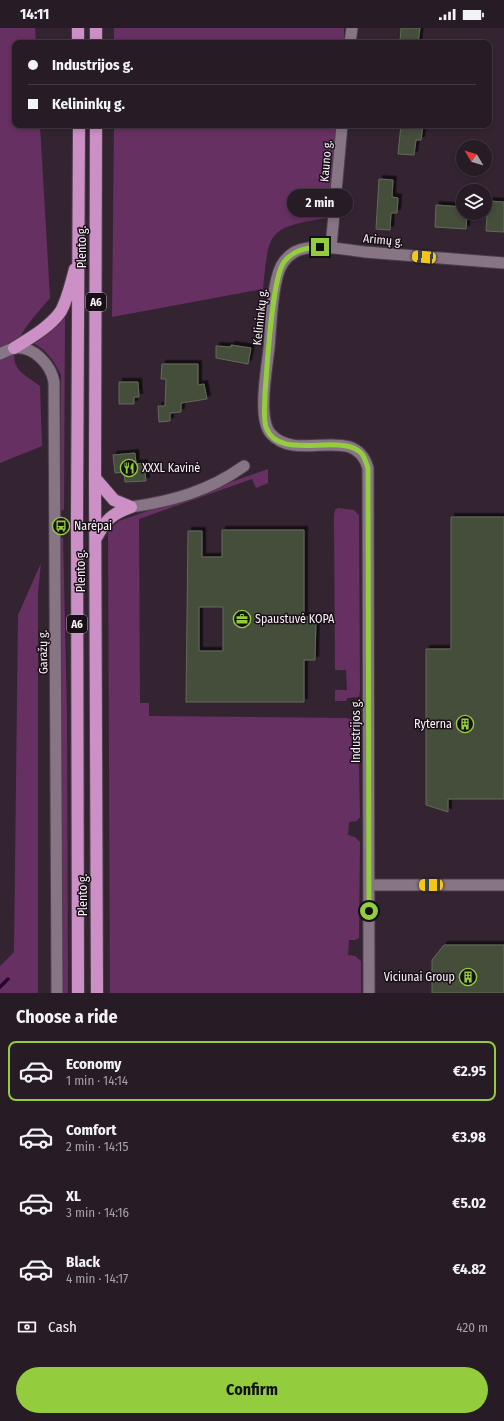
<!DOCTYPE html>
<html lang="en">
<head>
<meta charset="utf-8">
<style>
  :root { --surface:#271b26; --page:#2f242e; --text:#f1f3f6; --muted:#a4a1a7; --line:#433943; --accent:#93cc3d }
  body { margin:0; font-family:"Fira Sans Condensed",sans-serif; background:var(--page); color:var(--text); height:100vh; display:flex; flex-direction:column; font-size:15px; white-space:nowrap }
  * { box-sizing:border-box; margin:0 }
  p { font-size:13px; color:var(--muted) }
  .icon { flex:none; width:22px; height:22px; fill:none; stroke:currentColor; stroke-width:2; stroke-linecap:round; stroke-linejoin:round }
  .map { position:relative; height:965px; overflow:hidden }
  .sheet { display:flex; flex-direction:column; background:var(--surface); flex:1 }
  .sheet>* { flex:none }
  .banner { position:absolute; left:12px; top:12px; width:480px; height:88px; border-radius:8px; box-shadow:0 2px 6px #0003,0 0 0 1px var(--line); display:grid; align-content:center; height:88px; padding:0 16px; background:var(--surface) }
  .needle { width:26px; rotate:308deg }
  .tools { position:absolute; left:456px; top:112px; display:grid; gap:8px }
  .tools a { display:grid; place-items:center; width:36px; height:36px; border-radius:50%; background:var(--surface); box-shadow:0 2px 6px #0003,0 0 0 1px var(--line); font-size:20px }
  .end { position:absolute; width:18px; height:18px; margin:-9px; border:5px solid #93cc3d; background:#111; box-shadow:0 0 0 2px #111 }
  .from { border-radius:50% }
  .bubble { position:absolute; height:28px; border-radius:14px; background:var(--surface); box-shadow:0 2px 6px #0003,0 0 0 1px var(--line); font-size:13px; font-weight:700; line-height:28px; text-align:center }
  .car { position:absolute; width:12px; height:24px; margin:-12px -6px; border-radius:5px; box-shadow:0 0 3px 1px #0007; background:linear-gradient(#f5c518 24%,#345 0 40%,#f5c518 0 76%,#345 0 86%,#f5c518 0) }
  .banner b { display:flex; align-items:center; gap:14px; height:38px; font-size:15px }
  .banner b+b { border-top:1px solid var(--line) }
  .banner i { width:10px; height:10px; background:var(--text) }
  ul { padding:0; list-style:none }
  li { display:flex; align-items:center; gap:12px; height:60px; margin:0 8px 6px; padding:0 8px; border:2px solid transparent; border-radius:8px }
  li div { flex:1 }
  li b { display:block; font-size:15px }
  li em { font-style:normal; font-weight:700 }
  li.current { border-color:var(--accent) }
  li>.icon { width:36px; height:36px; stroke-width:1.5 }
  h2 { padding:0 16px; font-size:18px; line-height:48px }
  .pay { display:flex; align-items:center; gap:10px; height:44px; padding:0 16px; font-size:15px }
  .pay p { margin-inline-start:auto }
  .primary-button { display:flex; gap:8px; margin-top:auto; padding:8px 16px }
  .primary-button a { flex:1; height:46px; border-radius:24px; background:var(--accent); color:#111; font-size:16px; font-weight:700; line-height:46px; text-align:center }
  .status { display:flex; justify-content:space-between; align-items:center; height:28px; padding:0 20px; background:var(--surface); direction:ltr }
  .status svg { height:11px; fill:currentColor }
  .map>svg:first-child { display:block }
  .green { fill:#673062 }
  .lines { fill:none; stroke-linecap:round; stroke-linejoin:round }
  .stream { stroke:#2e052c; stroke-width:3.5 }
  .building { fill:#444d3a; stroke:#606b56; fill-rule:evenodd; filter:url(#shadow) }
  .street-casing { stroke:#4c3f4a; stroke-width:13 }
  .highway-casing { stroke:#4c3f4a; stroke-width:14 }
  .street { stroke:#877484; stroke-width:11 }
  .highway { stroke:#cc8fc6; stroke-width:12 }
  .route { stroke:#93cc3d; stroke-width:5 }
  .labels { text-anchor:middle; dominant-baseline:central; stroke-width:3; stroke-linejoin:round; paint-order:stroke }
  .shield { fill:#171016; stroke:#b7aeb6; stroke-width:1 }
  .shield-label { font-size:11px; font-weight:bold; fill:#fcf1fa }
  .street-label { font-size:12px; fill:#fcf1fa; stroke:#171016 }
  .poi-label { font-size:12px; fill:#fcf1fa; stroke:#171016; text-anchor:start }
</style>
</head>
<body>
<div class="status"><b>14:11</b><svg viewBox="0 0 49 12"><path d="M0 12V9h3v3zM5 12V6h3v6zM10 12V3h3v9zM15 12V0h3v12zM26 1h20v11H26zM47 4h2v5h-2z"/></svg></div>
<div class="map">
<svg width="504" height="965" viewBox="0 0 504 965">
  <defs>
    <filter id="shadow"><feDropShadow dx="3.5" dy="-3.5" stdDeviation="0" flood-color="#0009"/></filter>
  </defs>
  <rect width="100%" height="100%" fill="#342432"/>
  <path class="green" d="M0,0H35L36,15H15V97H40L50,270C37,286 0,322 20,343C26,349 34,353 40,358L42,418L0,435Z
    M114,0H344V15H114Z
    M114,97H339L326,190C266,200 269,204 263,261L112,289Z
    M65,285L64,482L60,483L61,347C54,333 47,322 33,315Z
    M268,441V455L256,460L252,451L139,491L140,675H149V688L346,690L358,693L360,789L357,793L349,794L348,807L355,809L360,814L359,910L355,912H349L348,927L355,928L361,933V965H110L108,503L119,493Z
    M338,480L354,482L359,487L360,662L359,669L347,670L346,673H335V662H347L346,642H335L334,488L335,482Z
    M59,510H63L67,687L68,965H63Z
    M41,535L38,564V965H0V938L14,924L18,587Z"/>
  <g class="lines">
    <path class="stream" d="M0,959L8,951"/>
  </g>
  <path class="building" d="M401,0H420L418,15L400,13Z
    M401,97H423L421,112H416L414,127L398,126Z
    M379,151L393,152L392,169L398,170L397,185H391L390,202L376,201Z
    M488,173L504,174V204L486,203Z
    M436,177L463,179V185H467L466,201L435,199Z
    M231,317L251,320L248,336L216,330V318L231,319Z
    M162,336H198V357L204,356L207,371L181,375V384L170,385V393L159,394L158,378H165L166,351H161Z
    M119,354H138L139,369H134V376H119Z
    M135,425L136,436L144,435L146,453L125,454L124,444L115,445L113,427Z
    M451,489H504V771H448V784L426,777V621H451Z
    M222,502H304V589H316L315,632H304V674H186L188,503H202V529H222ZM199,579H223V623H199Z
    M444,917H504V965H432V932Z"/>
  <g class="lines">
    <defs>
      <path id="street" d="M350,15L352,0
        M331,219L342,97
        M0,326C4,324 10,321 15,320C34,318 51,337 54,354L57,965
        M131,479C173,473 209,463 244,438
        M369,857H504
        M369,965L368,440C355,394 298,436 271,406C257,391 267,340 269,320C271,300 272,250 283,235C289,226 298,221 308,220C328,217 346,222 365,224C412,228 458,231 504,235"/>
      <path id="highway" d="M78,0V15
        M96,15V0
        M96,97L95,450L97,965
        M14,320C30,310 50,299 61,283C68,270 71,255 75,241
        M95,450L114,472L131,479
        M96,510C106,492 111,486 131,479
        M78,965L77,491L79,97"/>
    </defs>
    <use href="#street" class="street-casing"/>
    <use href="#highway" class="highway-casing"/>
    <use href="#street" class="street"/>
    <use href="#highway" class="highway"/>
  </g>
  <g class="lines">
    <path class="route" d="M320,219C306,220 293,222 284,234C272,249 267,340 265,365C265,376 263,389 266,399C278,435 343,403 362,426C365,430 366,435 368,440L369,883"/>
  </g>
  <defs>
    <symbol id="restaurant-ring" viewBox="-11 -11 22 22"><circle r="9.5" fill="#171016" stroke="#93cc3d" stroke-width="1.5"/><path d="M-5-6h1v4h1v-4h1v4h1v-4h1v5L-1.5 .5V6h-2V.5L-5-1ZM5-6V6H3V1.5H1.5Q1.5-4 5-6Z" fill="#93cc3d"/></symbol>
    <symbol id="bus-ring" viewBox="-11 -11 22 22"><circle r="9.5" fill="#171016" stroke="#93cc3d" stroke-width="1.5"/><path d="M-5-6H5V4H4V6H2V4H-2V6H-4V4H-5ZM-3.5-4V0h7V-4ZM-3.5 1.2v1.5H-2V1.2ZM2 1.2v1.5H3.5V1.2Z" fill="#93cc3d"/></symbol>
    <symbol id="office-ring" viewBox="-11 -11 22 22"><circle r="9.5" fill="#171016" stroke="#93cc3d" stroke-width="1.5"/><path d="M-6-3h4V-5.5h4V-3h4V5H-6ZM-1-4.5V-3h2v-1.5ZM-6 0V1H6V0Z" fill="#93cc3d"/></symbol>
    <symbol id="building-ring" viewBox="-11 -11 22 22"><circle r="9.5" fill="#171016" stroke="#93cc3d" stroke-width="1.5"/><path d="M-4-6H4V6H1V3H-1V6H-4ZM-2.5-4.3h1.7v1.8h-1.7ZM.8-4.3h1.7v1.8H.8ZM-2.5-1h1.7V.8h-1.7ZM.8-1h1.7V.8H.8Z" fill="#93cc3d"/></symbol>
  </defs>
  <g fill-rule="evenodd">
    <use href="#restaurant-ring" x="119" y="430" width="20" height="20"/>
    <use href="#bus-ring" x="51" y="488" width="20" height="20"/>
    <use href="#office-ring" x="232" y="581" width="20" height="20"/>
    <use href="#building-ring" x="455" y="686" width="20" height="20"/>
    <use href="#building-ring" x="458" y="939" width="20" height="20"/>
  </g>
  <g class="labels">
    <g class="shield">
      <rect x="86" y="265" width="20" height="18" rx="3"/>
      <rect x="67" y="587" width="20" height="18" rx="3"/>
    </g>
    <g class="shield-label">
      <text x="96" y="274">A6</text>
      <text x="77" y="596">A6</text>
    </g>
    <g class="street-label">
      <text transform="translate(326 133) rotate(-85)">Kauno g.</text>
      <text transform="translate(383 212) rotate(5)">Arimų g.</text>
      <text transform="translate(82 219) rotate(-90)">Plento g.</text>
      <text transform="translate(260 289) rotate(-84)">Kelininkų g.</text>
      <text transform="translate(81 543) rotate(-90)">Plento g.</text>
      <text transform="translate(43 624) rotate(-91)">Garažų g.</text>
      <text transform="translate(356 703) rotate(-90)">Industrijos g.</text>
      <text transform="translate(83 867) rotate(-90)">Plento g.</text>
    </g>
    <g class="poi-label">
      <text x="142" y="440">XXXL Kavinė</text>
      <text x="74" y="498">Narėpai</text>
      <text x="255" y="591">Spaustuvė KOPA</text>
      <text x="452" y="696" text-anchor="end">Ryterna</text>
      <text x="455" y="949" text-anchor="end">Viciunai Group</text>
    </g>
  </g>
</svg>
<div class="tools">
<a><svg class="needle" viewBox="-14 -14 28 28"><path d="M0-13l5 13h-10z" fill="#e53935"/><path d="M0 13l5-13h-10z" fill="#a4a1a7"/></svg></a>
<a><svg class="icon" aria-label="layers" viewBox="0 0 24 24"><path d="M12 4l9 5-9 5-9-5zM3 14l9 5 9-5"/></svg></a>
</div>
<i class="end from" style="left:369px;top:883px"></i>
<i class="end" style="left:320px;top:219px"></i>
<div class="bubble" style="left:287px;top:161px;width:66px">2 min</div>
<i class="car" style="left:424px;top:229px;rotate:275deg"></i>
<i class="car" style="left:431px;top:857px;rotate:270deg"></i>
<div class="banner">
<b><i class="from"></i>Industrijos g.</b>
<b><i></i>Kelininkų g.</b>
</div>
</div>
<section class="sheet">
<h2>Choose a ride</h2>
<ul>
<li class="current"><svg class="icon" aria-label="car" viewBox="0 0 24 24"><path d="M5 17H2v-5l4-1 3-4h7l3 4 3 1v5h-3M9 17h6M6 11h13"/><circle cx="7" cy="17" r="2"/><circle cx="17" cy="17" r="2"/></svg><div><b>Economy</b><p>1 min · 14:14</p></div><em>€2.95</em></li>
<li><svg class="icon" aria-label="car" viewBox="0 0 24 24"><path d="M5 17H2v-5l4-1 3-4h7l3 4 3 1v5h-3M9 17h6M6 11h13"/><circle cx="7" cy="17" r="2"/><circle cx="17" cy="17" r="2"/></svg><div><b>Comfort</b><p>2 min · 14:15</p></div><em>€3.98</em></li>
<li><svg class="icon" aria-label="car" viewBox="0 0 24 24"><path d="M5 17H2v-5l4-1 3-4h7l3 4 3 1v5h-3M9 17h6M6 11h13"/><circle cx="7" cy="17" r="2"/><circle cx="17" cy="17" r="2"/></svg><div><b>XL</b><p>3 min · 14:16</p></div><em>€5.02</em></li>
<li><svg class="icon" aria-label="car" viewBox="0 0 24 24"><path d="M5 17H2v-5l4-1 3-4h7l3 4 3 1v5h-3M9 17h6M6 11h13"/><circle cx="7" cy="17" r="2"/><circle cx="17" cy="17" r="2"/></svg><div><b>Black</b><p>4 min · 14:17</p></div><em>€4.82</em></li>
</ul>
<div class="pay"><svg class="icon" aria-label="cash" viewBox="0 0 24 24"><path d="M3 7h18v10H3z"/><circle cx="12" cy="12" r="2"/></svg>Cash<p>420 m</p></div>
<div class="primary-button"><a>Confirm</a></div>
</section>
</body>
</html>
